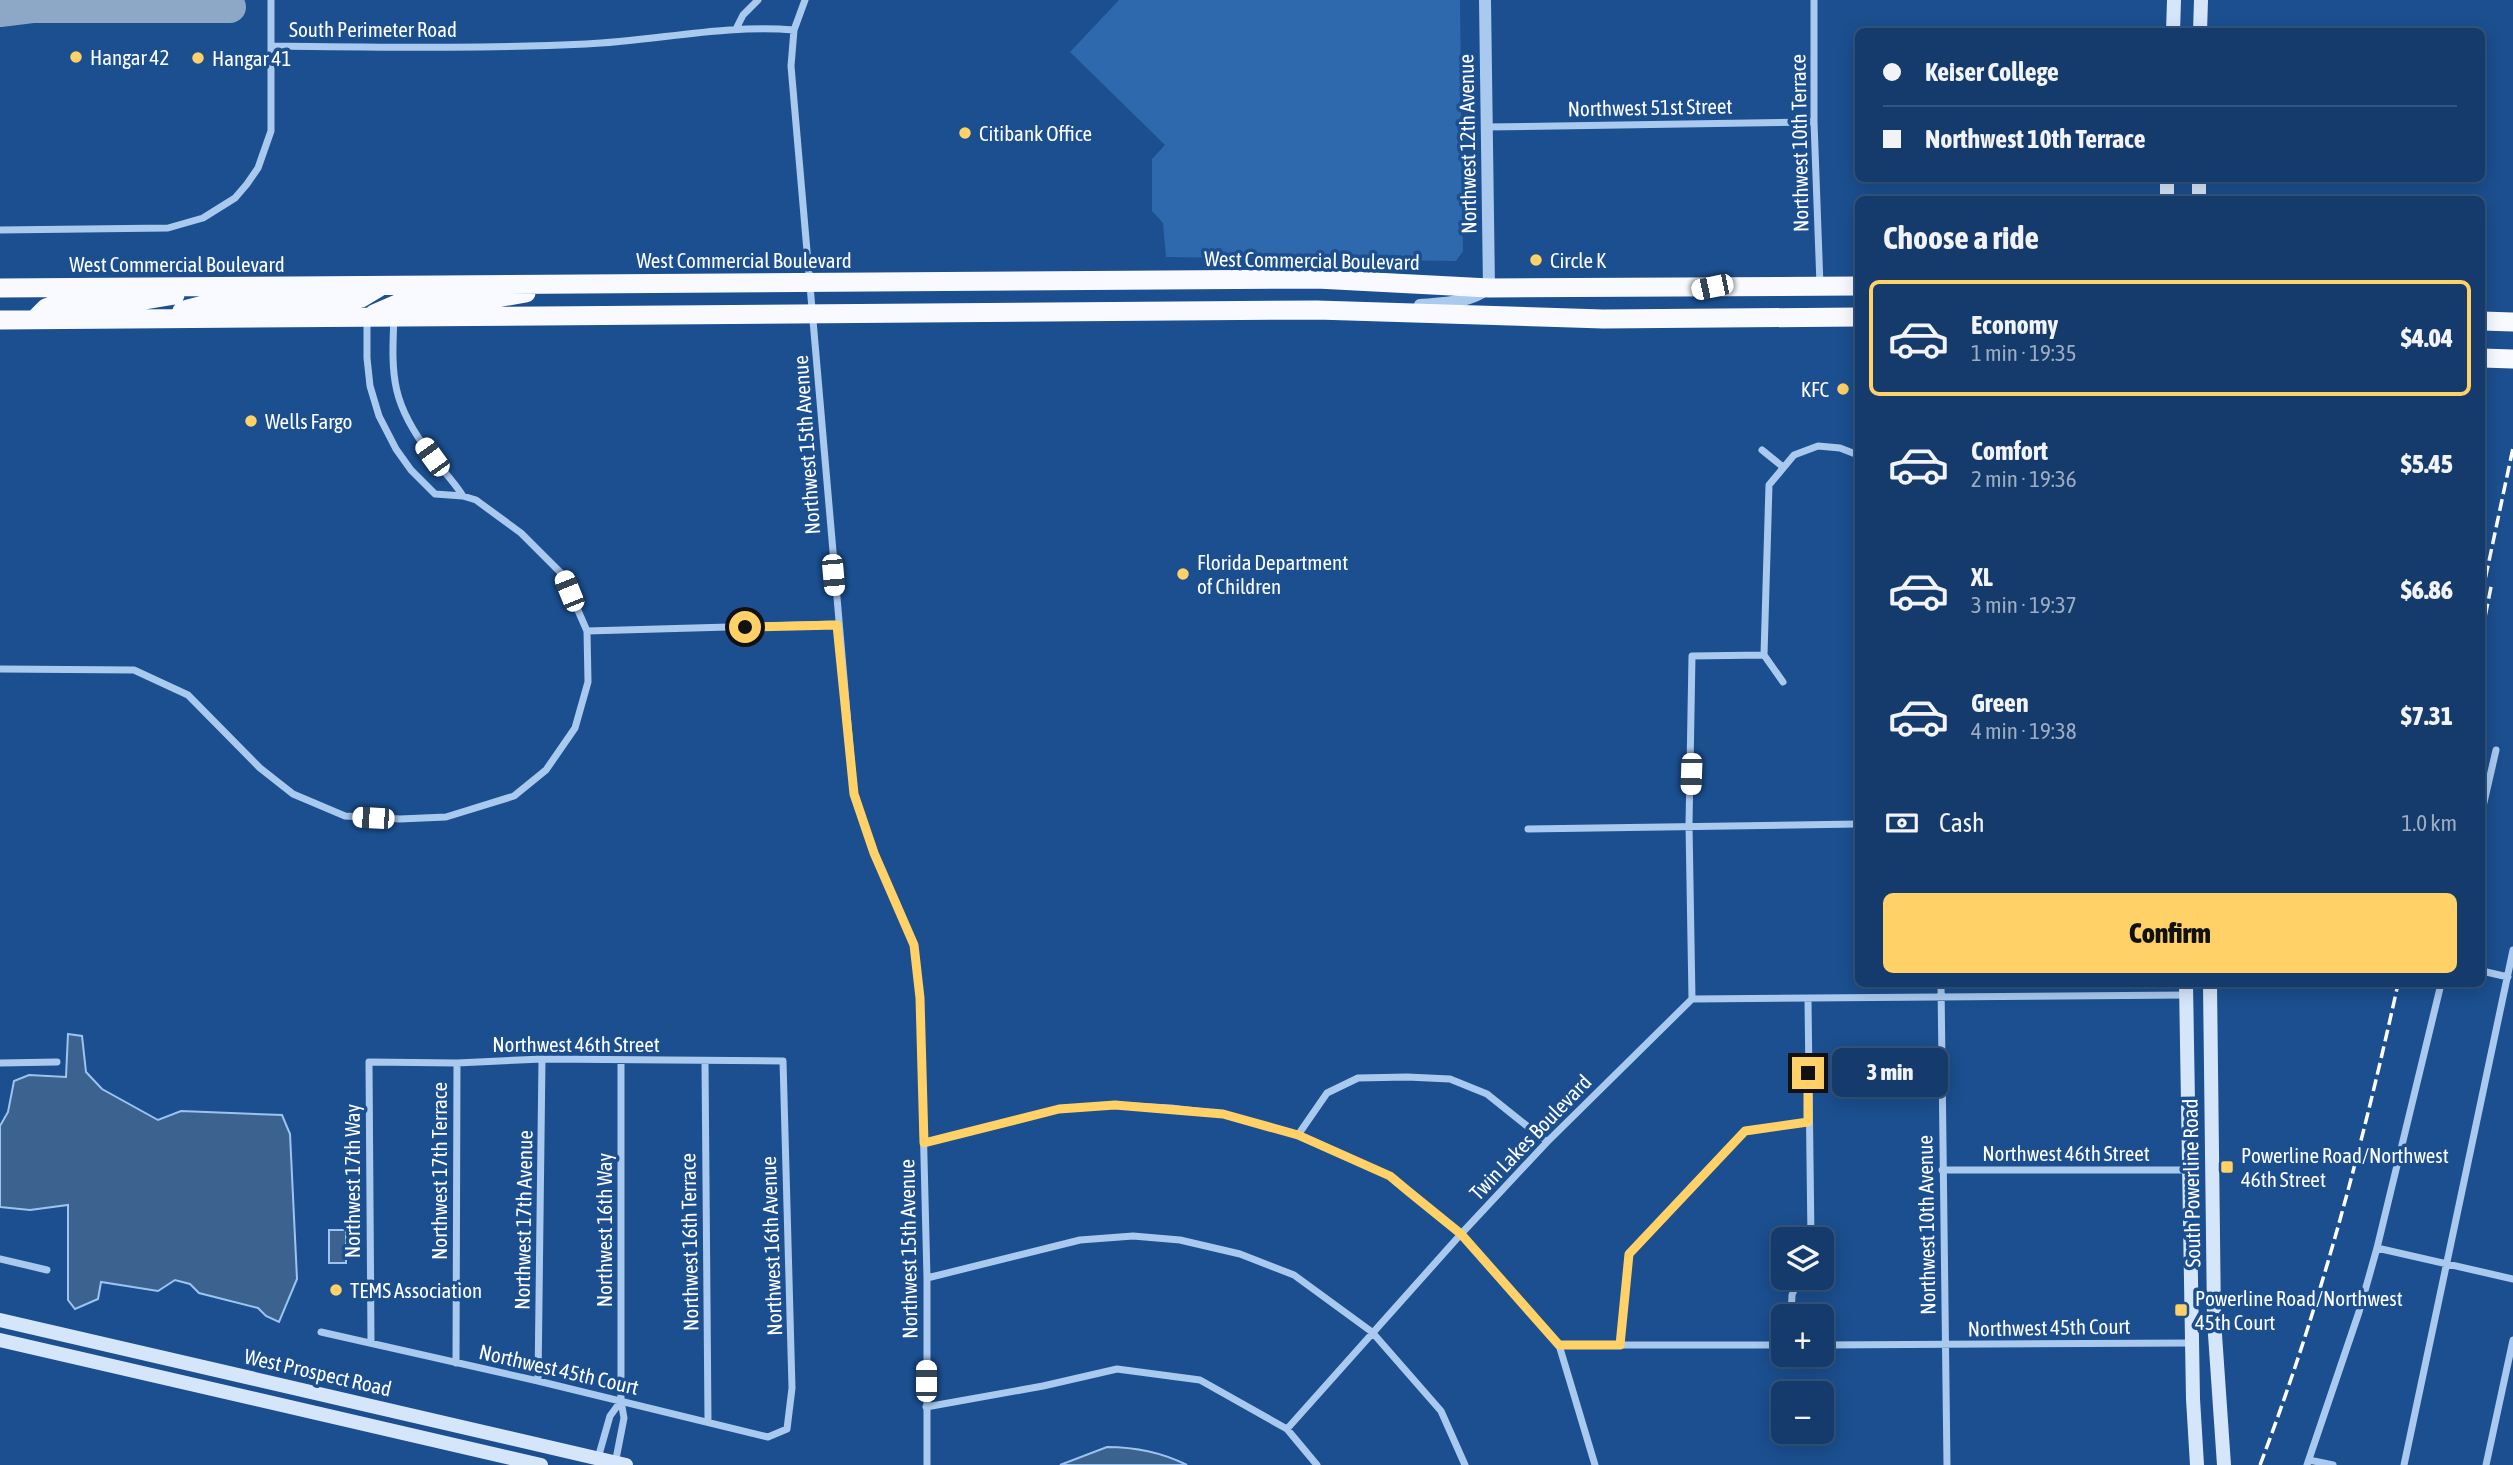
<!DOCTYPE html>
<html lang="en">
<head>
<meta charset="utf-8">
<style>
  :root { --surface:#143b6b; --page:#1d4271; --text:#f1f3f6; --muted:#9dadc1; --line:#33557e; --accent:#ffd166 }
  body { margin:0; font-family:"Asap Condensed",sans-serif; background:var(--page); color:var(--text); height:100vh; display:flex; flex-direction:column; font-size:26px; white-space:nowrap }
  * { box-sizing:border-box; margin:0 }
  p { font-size:23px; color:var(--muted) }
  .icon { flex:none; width:38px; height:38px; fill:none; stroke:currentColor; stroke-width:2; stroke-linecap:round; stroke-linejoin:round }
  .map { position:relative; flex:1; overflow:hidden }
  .details { position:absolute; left:1855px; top:196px; width:630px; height:791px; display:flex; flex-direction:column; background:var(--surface); border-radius:10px; box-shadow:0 4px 18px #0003,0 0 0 2px var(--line) }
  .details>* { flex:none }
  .top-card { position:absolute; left:1855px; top:28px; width:630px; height:154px; border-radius:10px; box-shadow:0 4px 18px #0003,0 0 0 2px var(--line); display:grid; align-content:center; height:154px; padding:0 28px; background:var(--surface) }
  .buttons { position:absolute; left:1771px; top:1227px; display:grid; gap:14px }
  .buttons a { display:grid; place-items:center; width:63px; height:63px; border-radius:10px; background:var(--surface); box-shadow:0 4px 18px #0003,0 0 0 2px var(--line); font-size:35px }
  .end { position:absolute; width:32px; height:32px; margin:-16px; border:9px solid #ffd166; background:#111; box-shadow:0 0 0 4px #111 }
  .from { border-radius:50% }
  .bubble { position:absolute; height:49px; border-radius:10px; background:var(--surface); box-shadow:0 4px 18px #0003,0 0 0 2px var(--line); font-size:23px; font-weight:800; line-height:49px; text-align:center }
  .car { position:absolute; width:21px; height:42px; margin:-21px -10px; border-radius:9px; box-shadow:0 0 5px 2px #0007; background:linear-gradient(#fff 24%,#345 0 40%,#fff 0 76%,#345 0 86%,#fff 0) }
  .top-card b { display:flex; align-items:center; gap:24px; height:66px; font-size:26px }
  .top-card b+b { border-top:2px solid var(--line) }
  .top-card i { width:18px; height:18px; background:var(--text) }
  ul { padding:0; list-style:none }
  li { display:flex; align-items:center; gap:21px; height:116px; margin:0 14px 10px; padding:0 14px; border:4px solid transparent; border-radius:10px }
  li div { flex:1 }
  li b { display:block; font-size:26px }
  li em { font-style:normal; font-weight:800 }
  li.on { border-color:var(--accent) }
  li>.icon { width:63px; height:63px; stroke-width:1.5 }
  h2 { padding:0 28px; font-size:32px; line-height:84px }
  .pay { display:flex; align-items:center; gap:18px; height:77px; padding:0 28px; font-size:26px }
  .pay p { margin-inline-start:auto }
  .cta { display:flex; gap:14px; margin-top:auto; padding:14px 28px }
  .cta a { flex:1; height:80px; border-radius:10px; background:var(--accent); color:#111; font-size:28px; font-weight:800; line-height:80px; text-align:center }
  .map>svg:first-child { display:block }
  .green { fill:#2e69ad }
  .water { fill:#3c6290; stroke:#9cc4f0; stroke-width:2 }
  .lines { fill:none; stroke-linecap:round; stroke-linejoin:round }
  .taxiway { stroke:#8da7c7; stroke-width:32 }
  .minor { stroke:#a9c9ee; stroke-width:7 }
  .tertiary { stroke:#a9c9ee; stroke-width:12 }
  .secondary { stroke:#d6e6fa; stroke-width:14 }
  .trunk { stroke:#f8faff; stroke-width:19 }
  .rail { stroke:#fff; stroke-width:3.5; stroke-dasharray:12 5; stroke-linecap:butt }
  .route { stroke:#ffd166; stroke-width:9 }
  .poi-dot { fill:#ffd166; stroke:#1b4f8f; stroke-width:2.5 }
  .labels { text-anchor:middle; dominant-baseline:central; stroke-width:7; stroke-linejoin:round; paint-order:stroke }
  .street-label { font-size:21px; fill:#fff; stroke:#1b4f8f }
  .poi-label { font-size:21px; fill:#fff; stroke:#1b4f8f; text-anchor:start }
</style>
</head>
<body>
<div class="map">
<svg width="2513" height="1465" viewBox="0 0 2513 1465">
  <rect width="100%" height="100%" fill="#1b4f8f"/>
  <path class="green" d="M1119,0H1460L1463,251L1456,261L1166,257L1163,223L1152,211V159L1165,145L1070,52Z"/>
  <path class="water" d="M68,1034L82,1036L86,1072L102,1089L158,1120L181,1111L282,1115L290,1134L297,1279L279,1322L266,1316L258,1308L199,1293L190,1284L175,1280L158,1291L101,1282L98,1299L75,1309L68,1300V1205L30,1210L0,1207V1126L8,1112L14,1081L29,1075L66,1077Z
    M329,1230H346V1263H329Z
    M1107,1447C1136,1447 1161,1452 1187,1465H1060Z"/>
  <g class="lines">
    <path class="taxiway" d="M0,11L32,7H230"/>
    <path class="minor" d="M805,0L794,30L791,66L854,794L874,853L914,945L920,998L927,1278V1465
      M1814,0V122L1820,285
      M736,29L743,15L758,0
      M272,46C376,47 482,49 586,44C656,41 724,24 794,30
      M1486,127L1814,122
      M0,230L168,228L203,218L235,198L247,184L258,168L271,131V0
      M394,318C391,378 392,404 430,454C441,469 453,480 463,496
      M1762,450L1783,467
      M587,631L837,624
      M0,669L134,670L188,695L260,768L293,794L345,816L400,819L446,817L514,796L546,770L575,728L588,682L587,631L562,574L521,533L476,500L463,496L435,494L411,470L396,449L379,416L370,386L367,358V319
      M1783,682L1764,655L1769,485L1794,455L1818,446L1840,448L1858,455
      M2482,811L2496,750
      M1528,829L1858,824
      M2482,971L2508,977
      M1941,984L1947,1465
      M1692,999L2186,995
      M1692,999L1689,825L1692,656L1764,655
      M1808,1000L1811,1239
      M705,1062L708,1421
      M0,1063L57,1062
      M1298,1135L1327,1093L1358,1078L1407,1077L1450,1079L1487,1094L1547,1142
      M924,1143L1059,1109L1115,1105L1171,1108L1223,1114L1298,1135L1390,1176L1461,1234L1559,1345L1595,1465
      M1942,1170H2190
      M2377,1248L2513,1279
      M0,1259L47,1270
      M927,1278L1080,1240L1133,1236L1180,1240L1240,1254L1294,1275L1372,1332L1441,1411L1465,1465
      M1791,1316L1792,1295L1799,1278
      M321,1332L538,1381L768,1437L787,1429L792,1388L783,1061L542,1059L457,1063L369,1062L371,1342
      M1559,1345H1783
      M1620,1345L1629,1254L1745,1131L1808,1122
      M1822,1345L2192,1343
      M456,1363L457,1063
      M538,1381L542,1059
      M926,1407L1043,1386L1117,1369L1200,1380L1287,1429L1317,1465
      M1287,1429L1461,1234L1547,1142L1692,999
      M598,1458L610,1416L621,1401
      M2309,1460L2333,1465
      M615,1464L624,1418L621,1401V1060
      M2307,1465L2359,1312L2377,1248L2441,984
      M2404,1465L2513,950
      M2486,1465L2513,1340"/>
    <path class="tertiary" d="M1420,305C1445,303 1469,303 1489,288L1485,0"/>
    <path class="secondary" d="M2173,32L2174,0
      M2200,32L2201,0
      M2167,178V200
      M2199,178V200
      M2186,984L2193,1399L2197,1465
      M2210,984L2214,1320L2224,1465
      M0,1320L626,1465
      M0,1340L541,1465"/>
    <path class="trunk" d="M0,288L1317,279L1489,288L1858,286
      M182,311C228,294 297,302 347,301L361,298L381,286
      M374,314L404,301L485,300L526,293
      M35,319L46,308L60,303L133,302L175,295
      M0,320L1317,310L1603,319L1858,317
      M2482,321L2513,322
      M2482,358L2513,359"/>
    <path class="rail" d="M2482,594L2513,448
      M2482,632L2492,582
      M2260,1465C2320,1308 2362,1147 2398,984"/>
  </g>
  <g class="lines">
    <path class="route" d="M745,627L837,625L854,794L874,853L914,945L920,998L924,1143L1059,1109L1115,1105L1223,1114L1298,1135L1390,1176L1408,1191L1461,1234L1559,1345H1620L1629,1254L1745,1131L1808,1122V1073"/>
  </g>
  <g class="poi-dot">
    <circle cx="76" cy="57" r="7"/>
    <circle cx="198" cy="58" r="7"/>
    <circle cx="965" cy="133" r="7"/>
    <circle cx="1536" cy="260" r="7"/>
    <circle cx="1843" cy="389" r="7"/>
    <circle cx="251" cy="421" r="7"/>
    <circle cx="1183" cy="574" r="7"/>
    <rect x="2220" y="1160" width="14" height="14" rx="3.5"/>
    <circle cx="336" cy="1290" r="7"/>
    <rect x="2174" y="1303" width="14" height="14" rx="3.5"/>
  </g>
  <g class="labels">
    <g class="street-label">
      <text x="373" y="29">South Perimeter Road</text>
      <text transform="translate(1650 107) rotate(-1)">Northwest 51st Street</text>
      <text transform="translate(1799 143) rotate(-91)">Northwest 10th Terrace</text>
      <text transform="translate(1467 144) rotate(-91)">Northwest 12th Avenue</text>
      <text x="744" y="260">West Commercial Boulevard</text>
      <text transform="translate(1312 260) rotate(1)">West Commercial Boulevard</text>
      <text x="177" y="264">West Commercial Boulevard</text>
      <text transform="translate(806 445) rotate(-94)">Northwest 15th Avenue</text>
      <text x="576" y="1044">Northwest 46th Street</text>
      <text transform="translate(1530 1137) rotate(-46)">Twin Lakes Boulevard</text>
      <text x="2066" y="1153">Northwest 46th Street</text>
      <text transform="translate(439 1171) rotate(-90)">Northwest 17th Terrace</text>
      <text transform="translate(352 1181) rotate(-90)">Northwest 17th Way</text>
      <text transform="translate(2191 1183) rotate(-91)">South Powerline Road</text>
      <text transform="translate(523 1220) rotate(-89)">Northwest 17th Avenue</text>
      <text transform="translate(1926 1225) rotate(-91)">Northwest 10th Avenue</text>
      <text transform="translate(604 1230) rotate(-90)">Northwest 16th Way</text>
      <text transform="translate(689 1242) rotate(-91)">Northwest 16th Terrace</text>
      <text transform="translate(771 1246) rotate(-92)">Northwest 16th Avenue</text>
      <text transform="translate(908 1249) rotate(-91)">Northwest 15th Avenue</text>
      <text transform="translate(2049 1327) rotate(-1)">Northwest 45th Court</text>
      <text transform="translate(559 1369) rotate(13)">Northwest 45th Court</text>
      <text transform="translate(318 1372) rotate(13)">West Prospect Road</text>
    </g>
    <g class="poi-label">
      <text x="90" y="57">Hangar 42</text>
      <text x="212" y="58">Hangar 41</text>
      <text x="979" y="133">Citibank Office</text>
      <text x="1550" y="260">Circle K</text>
      <text x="1829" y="389" text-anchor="end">KFC</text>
      <text x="265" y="421">Wells Fargo</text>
      <text x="1197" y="562">Florida Department<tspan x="1197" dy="24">of Children</tspan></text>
      <text x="2241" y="1155">Powerline Road/Northwest<tspan x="2241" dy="24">46th Street</tspan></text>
      <text x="350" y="1290">TEMS Association</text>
      <text x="2195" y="1298">Powerline Road/Northwest<tspan x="2195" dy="24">45th Court</tspan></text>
    </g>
  </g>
</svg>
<div class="buttons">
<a><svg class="icon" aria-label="layers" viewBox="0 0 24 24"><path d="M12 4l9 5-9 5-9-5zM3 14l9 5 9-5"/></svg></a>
<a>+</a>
<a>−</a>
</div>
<i class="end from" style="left:745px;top:627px"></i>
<i class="end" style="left:1808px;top:1073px"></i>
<div class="bubble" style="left:1832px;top:1048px;width:116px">3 min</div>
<i class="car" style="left:1712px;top:287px;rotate:258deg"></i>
<i class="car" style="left:432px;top:457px;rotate:324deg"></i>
<i class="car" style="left:833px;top:575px;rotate:175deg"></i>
<i class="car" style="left:569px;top:591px;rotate:338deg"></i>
<i class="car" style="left:1691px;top:774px;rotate:182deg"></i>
<i class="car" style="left:373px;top:818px;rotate:273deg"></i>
<i class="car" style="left:926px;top:1381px;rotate:0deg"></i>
<div class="top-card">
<b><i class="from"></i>Keiser College</b>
<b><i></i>Northwest 10th Terrace</b>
</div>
<section class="details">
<h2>Choose a ride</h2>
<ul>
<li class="on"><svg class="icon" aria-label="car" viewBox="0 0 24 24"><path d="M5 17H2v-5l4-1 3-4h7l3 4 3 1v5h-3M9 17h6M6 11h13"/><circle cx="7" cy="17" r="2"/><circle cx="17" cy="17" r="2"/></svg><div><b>Economy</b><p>1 min · 19:35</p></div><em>$4.04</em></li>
<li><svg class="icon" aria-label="car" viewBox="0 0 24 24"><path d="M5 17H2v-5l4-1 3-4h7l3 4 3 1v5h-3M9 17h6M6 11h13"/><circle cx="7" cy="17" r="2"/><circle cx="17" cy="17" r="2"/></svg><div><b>Comfort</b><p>2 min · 19:36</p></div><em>$5.45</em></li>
<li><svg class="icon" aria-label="car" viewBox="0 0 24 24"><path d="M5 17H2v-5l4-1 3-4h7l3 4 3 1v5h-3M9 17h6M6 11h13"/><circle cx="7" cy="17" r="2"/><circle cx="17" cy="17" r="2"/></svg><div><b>XL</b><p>3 min · 19:37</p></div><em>$6.86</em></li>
<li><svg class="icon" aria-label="car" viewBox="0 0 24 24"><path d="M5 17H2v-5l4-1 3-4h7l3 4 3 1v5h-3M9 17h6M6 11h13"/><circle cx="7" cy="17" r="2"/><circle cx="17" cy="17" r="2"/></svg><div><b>Green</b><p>4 min · 19:38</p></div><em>$7.31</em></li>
</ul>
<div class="pay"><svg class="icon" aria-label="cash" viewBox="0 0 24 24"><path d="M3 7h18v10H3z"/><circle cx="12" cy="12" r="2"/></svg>Cash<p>1.0 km</p></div>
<div class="cta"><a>Confirm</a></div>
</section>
</div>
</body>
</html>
